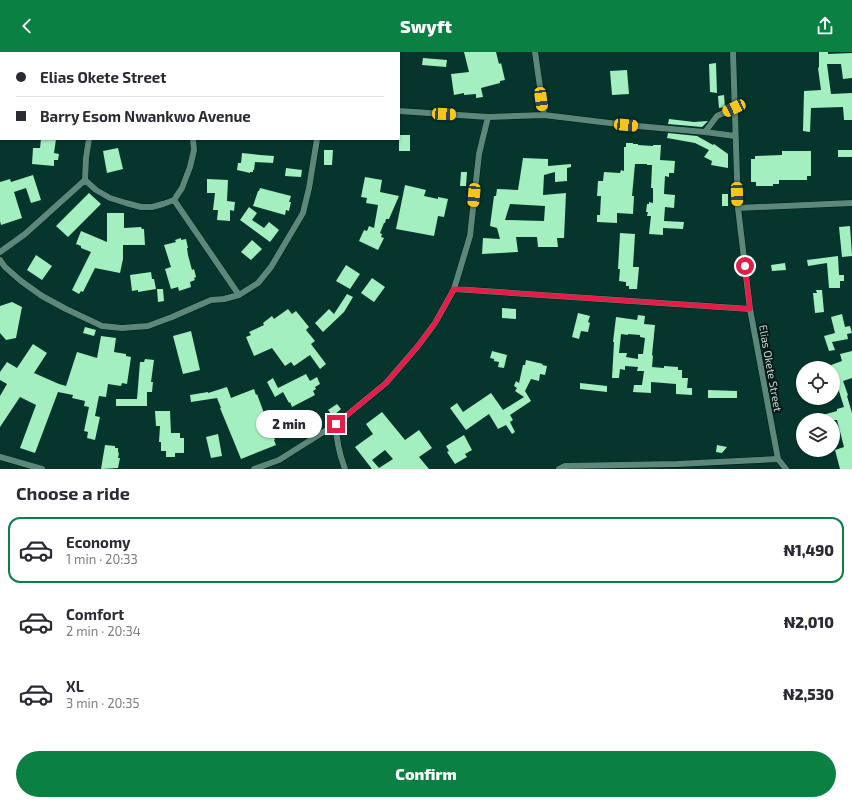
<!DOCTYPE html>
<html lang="en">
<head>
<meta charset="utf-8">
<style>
  :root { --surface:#fff; --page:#f2f2f3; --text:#2b2b33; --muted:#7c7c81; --line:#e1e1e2; --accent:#0b8043 }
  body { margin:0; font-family:"Exo 2",sans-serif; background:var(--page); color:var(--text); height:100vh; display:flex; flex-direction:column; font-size:15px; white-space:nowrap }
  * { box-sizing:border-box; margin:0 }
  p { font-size:13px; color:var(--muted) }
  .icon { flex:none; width:22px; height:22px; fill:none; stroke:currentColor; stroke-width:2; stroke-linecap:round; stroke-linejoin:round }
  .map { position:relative; height:417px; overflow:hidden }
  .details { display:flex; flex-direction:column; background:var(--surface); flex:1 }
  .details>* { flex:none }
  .hud { position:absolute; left:0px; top:0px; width:400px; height:88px; box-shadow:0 1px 3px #0004; display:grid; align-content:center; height:88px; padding:0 16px; background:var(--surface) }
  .controls { position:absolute; left:796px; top:309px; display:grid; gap:8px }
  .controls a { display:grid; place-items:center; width:44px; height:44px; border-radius:50%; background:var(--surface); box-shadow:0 1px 3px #0004; font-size:20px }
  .end { position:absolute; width:18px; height:18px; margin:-9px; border:5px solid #e11d48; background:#fff; box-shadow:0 0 0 2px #fff }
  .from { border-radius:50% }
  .bubble { position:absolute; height:28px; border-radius:14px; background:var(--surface); box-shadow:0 1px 3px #0004; font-size:13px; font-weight:800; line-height:28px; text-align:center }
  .car { position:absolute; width:12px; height:24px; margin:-12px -6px; border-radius:5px; box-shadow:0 0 3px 1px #0007; background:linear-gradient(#f5c518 24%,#345 0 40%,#f5c518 0 76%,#345 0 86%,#f5c518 0) }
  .hud b { display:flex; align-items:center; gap:14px; height:38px; font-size:15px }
  .hud b+b { border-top:1px solid var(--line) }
  .hud i { width:10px; height:10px; background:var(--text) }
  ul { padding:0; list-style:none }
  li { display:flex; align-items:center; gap:12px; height:66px; margin:0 8px 6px; padding:0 8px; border:2px solid transparent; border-radius:12px }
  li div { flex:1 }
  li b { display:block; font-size:15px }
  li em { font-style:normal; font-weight:800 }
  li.selected { border-color:var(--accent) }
  li>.icon { width:36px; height:36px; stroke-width:1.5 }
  h2 { padding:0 16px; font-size:18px; line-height:48px }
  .action { display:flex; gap:8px; margin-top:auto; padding:8px 16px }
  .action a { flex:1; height:46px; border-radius:24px; background:var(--accent); color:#fff; font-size:16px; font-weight:800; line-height:46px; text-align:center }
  header { display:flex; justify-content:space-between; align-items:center; height:52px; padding:0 16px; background:var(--accent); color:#fff; font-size:18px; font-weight:800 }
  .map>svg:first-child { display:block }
  .building { fill:#a4efbf; fill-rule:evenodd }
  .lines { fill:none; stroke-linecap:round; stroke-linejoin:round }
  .minor-casing { stroke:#001b14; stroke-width:7 }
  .minor { stroke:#5c887c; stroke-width:6 }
  .route { stroke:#e11d48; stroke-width:5 }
  .labels { text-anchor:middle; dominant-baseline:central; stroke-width:4; stroke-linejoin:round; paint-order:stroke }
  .street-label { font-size:11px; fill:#c4dad4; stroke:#071915 }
</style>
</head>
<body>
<header><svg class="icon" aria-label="back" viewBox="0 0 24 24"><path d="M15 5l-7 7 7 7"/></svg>Swyft<svg class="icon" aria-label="share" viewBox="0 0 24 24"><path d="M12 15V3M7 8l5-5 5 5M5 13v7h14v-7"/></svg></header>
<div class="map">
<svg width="852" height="417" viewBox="0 0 852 417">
  <rect width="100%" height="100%" fill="#05352c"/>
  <path class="building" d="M464,0H496L499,12L501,11L505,28L500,29V31L481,36L483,45L476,46V42L464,43V41L454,43L451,22L469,20Z
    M819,0H828V2L852,1V26L843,27L841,12H827L831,42L852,41V68H844L843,55L811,56L810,80L803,79L804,39L821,38L818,16L819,15Z
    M423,6L447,8L446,15L422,13Z
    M716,11L717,41L710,40L709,12Z
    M627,18L629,42L612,43L610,19Z
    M724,43L725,55L719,56L718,44Z
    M669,67L694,70L708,69L702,75L668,72Z
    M668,81L697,84L713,93L714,92L728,102V116L711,113L712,109L704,105L709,98L695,91L667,86Z
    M399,83H410V99H399Z
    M41,87H56L54,101L59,102L58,108H54V114L32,112L33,96H40Z
    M626,91H633V92H638V93L653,94V93H661L660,108L675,109L674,121H669V125L665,124L664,142L675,143L674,156L665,155L664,169L684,170L683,177L663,176V183L649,182L651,164H647L648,160H646L647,152H649V150L653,151V136H651L652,113H647V112H635L632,144H634L633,162L617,161V171L597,170V163H600L601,144H597L598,129H603L604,120L620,121L621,118L624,119V95H626Z
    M118,96L123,117L107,121L103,99Z
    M324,98H333L332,113H324Z
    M838,98H852V105H838Z
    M782,99H811V124H807V128H779V132H773V134H756V130H751V107H755V104L782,103Z
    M242,101L260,103L274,104L273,111L255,110L254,118H253V120H250V121L237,118L238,111H241Z
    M523,106L548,107V114L571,112V115L567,116V129L555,130V120L544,123L543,143L566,141L564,186H557L558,195H538L537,185H516L518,200L482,202L483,186L500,187L497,176L490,174L494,144H496L497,137L518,138ZM510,152L545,154L544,169L505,168Z
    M286,116L302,118L301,125L285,124Z
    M461,120H467L466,134H460Z
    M33,123L41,148L31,151L26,136L14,140L22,166L1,173L0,169V130L10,127L11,130Z
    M365,125L382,128L380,140L399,144L389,167H386L385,171H384L380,181L382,182L381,185L384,186L378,198L359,189L364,178L367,179L369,174L374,176L378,153L366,151L367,146L361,145Z
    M207,127L228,128L227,149L235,150L234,159L230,158V169L217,168L218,158H213L215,141H207Z
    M405,133L426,138L424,144L438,147V145L448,147L444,165L438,164L434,184L396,177Z
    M260,136L291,144L289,150H291L289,159L286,158L285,163L253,154L258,139H259Z
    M89,141L101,152L68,185L56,174Z
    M722,142H728V154H722Z
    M249,155L257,161L252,168L264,176L269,170L279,178L270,190L240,168Z
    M107,161H124V176L141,175L142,177H144L145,193H123V207L120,221L95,216L83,240L81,239L79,242L72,238L91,200L81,196V194L76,192L81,179L107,190Z
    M850,174L852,204L842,205L839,175Z
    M620,181L635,182L633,215H639L637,237H629V234H626V230L619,229L620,217H618Z
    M181,186V188L186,187L188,196H187L188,203L192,218L194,217L196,225L194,226L195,228L190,230L191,235L179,239L178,235L171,237L165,217L171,215L164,193L176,190L175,188Z
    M252,188L262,197L251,208L241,200Z
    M36,203L52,214L42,228L27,218Z
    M838,204L839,223H844V229H840V236H829L827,211L808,214L807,208Z
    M785,211L786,218L772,219L771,213Z
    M346,213L360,222L350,237L336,229Z
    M151,220L152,227H154L156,237L138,240V238L132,239L130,223Z
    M372,226L385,235L374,250L361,241Z
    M157,237H163L164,249L158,250Z
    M816,238H822L824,260L815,261L813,241H817Z
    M347,242L353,245L344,260L323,280L315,271L329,257L334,262Z
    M12,250L22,255L16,286L6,288L0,281V254Z
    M502,256L516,257V267L502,266Z
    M288,257L292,262L296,259L309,275L306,278L315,289L311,292L326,312L320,317L310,303L294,314L291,310L285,314L272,296L254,304L246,285L251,283L249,280L264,273L263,271L272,264L274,267Z
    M578,261L590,264L588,270L590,271L588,280L581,279L579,287L572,285Z
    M842,262L845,275L850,274L852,281L847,282L848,287L832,290L835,298L829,299L824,284L835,281L831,265Z
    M638,263L645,264L644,272L655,273L652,303L653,304L652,315L664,316V314L678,315V318H682V326H688L687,336H692V343L676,342V332L651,330V341L633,340L634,333H642L644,319H637L638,315L625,314V318L620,317L619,326H612L614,290H613L616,265L637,268ZM621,282L628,283V282L640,283V285L645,286L643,302H638V307L626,305L627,301H619Z
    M85,275L96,278L94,284L83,281Z
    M191,279L200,318L183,322L173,284Z
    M101,284L116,286L114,300L126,302V304L131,305L127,332L122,331L121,334L108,332L106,345L99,344L95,364L100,365L95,388L87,386L88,380L84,379L89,355L84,354L85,349L72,346L73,343L58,340L35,401L20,396L36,353L20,345L0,375V344L7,332L0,328V320L7,310L17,316L33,292L47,301L34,321L59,332L66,334L77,300L97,306Z
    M492,299L507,303L504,316L498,315L499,310L494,309V307L490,306Z
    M852,299V326L843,329L848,343L847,344L852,361V417H840L835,398L844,395L837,368H812V366L837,359V357L844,355L833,320V316H832L831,313L842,309L840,302Z
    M145,307L154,308L151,330H153L152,340H147V354H116V347H137L140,310H144Z
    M526,308L543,312L542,313L547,314L545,323L540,322L539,329L531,327L525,339L531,349L510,363L513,368L510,370L515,380L512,382L506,373L498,377L489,362L466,378L450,356L457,351L463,360L491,341L503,358L524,345L515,339L517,336L514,334L516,329L519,331L523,313H525Z
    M306,322L310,329L317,325L320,332L315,335L316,337L313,339L315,343L292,355L290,350L289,351L283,340L275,345L267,330L273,326L278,336Z
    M580,331L607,334V340L580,337Z
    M227,335L231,346L254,337L256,343L257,342L268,372V371L275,388H274L276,393L241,407L232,385L220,356H221L217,346L191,350L190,343L208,340V341Z
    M708,338L737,339V346H708Z
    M337,352L341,357L333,364L328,358Z
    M155,359H170L171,381H180V386H184V401H175V405H166V399H161V390H159L160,374H156Z
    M382,360L405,388L419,378L432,396L419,405L429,417H372L355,395L373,382L366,372ZM385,398L393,407L379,416L372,408Z
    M218,382L222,404L211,406L206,385Z
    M464,383L472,398L465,402L467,405L455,412L447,400L449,399L446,394Z
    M105,393L115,394V396H118V400L119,401L118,406H120L118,416L101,417Z
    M717,393L727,395L722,401L716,400Z"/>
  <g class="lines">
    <defs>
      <path id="minor" d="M70,0L71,1
        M274,0L275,1
        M376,0L377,1
        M535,0L544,63
        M733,0L738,156L750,257L778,407L786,417
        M399,59L488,65L544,63L626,73L705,80L735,84
        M705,80L717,64L734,56
        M85,128L96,138L110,146L126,151L141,155H152L163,152L174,148L182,136L190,115L194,98L193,87
        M174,148L239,243
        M738,156L852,151
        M0,200L25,182L85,128L86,106L89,87
        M0,208L5,215L21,229L42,244L66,257L102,274L122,276L148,274L172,265L211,248L224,247L239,243L258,231L271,215L303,161L309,136L317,87
        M454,237L750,257
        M336,372C336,389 339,401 345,417
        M0,405L42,417
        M254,417L279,408L336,372L386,331L418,294L435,271L454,237L470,184L479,102L488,65
        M559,417L565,414L677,412L778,407"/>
    </defs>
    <use href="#minor" class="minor-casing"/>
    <use href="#minor" class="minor"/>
  </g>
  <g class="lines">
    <path class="route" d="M336,372L386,331L418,294L435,271L454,237L750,257L745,214"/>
  </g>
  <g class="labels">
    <g class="street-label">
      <text transform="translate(771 316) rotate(80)">Elias Okete Street</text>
    </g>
  </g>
</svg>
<div class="controls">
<a><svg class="icon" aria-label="locate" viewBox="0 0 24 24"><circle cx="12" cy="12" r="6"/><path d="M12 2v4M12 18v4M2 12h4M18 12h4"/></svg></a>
<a><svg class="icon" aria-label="layers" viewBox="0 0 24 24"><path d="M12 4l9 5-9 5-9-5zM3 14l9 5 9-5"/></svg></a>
</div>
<i class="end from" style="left:745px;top:214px"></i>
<i class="end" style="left:336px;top:372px"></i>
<div class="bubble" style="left:256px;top:358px;width:66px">2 min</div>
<i class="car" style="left:541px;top:47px;rotate:172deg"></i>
<i class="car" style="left:734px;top:56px;rotate:245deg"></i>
<i class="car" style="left:444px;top:62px;rotate:93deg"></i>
<i class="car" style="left:626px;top:73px;rotate:95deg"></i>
<i class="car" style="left:737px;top:142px;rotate:178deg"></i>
<i class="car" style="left:474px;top:143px;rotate:185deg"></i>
<div class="hud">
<b><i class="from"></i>Elias Okete Street</b>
<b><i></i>Barry Esom Nwankwo Avenue</b>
</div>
</div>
<section class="details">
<h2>Choose a ride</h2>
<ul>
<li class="selected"><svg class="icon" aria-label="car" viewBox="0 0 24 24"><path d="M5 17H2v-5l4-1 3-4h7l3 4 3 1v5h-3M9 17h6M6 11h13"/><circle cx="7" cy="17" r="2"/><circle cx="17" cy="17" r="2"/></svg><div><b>Economy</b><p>1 min · 20:33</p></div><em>₦1,490</em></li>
<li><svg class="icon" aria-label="car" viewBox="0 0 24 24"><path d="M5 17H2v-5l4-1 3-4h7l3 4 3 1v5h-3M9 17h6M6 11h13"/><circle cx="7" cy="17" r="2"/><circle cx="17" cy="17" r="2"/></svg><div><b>Comfort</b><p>2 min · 20:34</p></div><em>₦2,010</em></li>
<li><svg class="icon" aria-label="car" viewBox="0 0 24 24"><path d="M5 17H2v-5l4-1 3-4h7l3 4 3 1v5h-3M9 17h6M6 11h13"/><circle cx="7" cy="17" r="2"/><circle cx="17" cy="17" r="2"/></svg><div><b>XL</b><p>3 min · 20:35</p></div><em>₦2,530</em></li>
</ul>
<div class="action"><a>Confirm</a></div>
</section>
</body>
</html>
